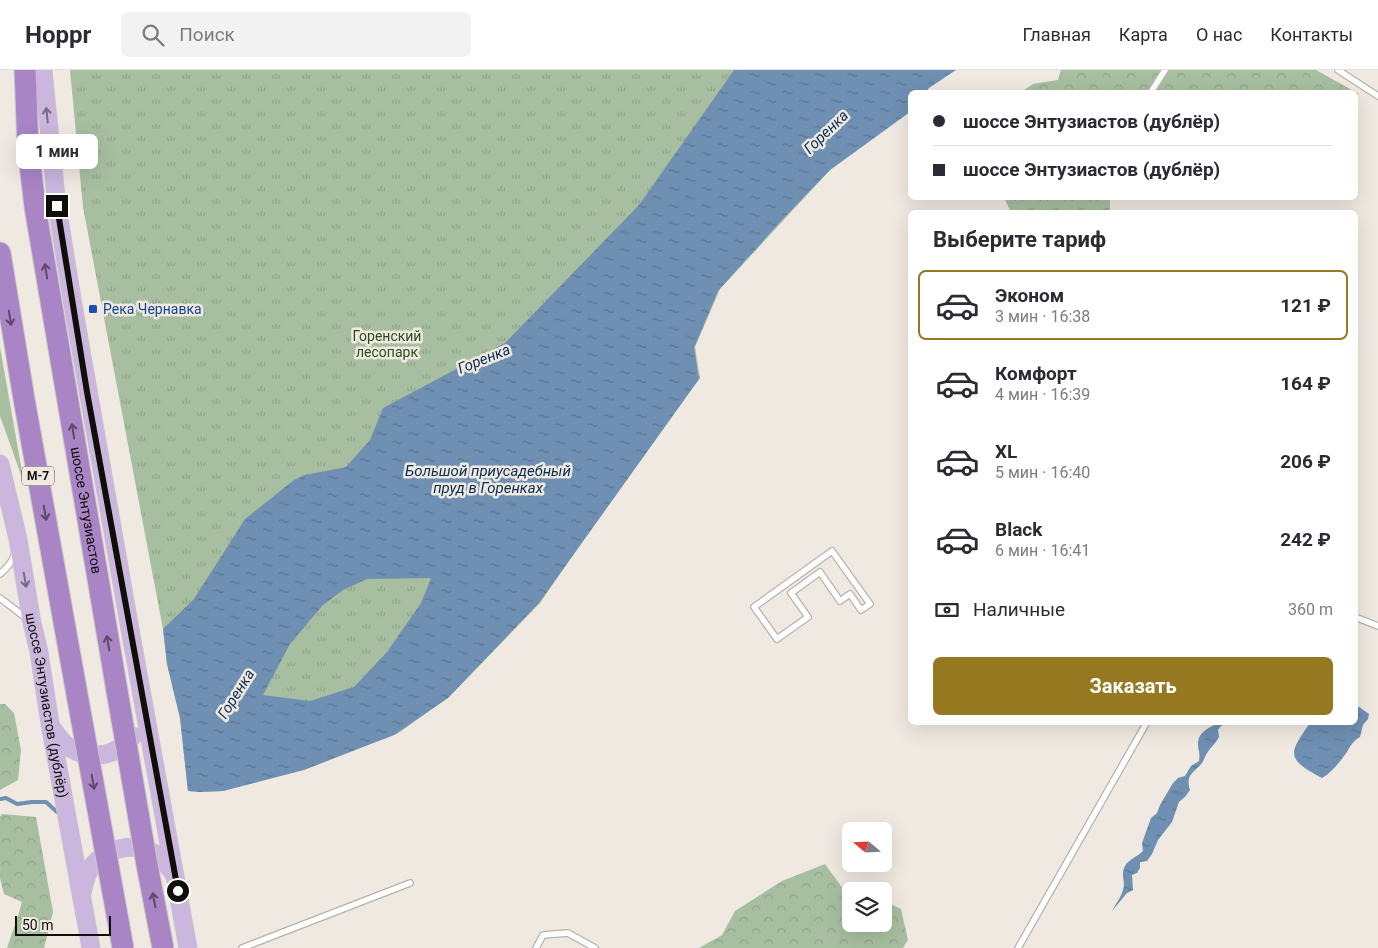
<!DOCTYPE html>
<html lang="ru">
<head>
<meta charset="utf-8">
<style>
  :root { --surface:#fff; --page:#f2f2f3; --text:#2b2b33; --muted:#7c7c81; --line:#e1e1e2; --accent:#957820 }
  body { margin:0; font-family:Roboto,sans-serif; background:var(--page); color:var(--text); height:100vh; display:flex; flex-direction:column; font-size:19px; white-space:nowrap }
  * { box-sizing:border-box; margin:0 }
  p { font-size:16px; color:var(--muted) }
  .icon { flex:none; width:28px; height:28px; fill:none; stroke:currentColor; stroke-width:2; stroke-linecap:round; stroke-linejoin:round }
  .map { position:relative; flex:1; overflow:hidden }
  .details { position:absolute; left:908px; top:140px; width:450px; height:515px; display:flex; flex-direction:column; background:var(--surface); border-radius:8px; box-shadow:0 5px 20px #0002 }
  .details>* { flex:none }
  .guide { position:absolute; left:908px; top:20px; width:450px; height:110px; border-radius:8px; box-shadow:0 5px 20px #0002; display:grid; align-content:center; height:110px; padding:0 25px; background:var(--surface) }
  .needle { width:32px; rotate:289deg }
  .controls { position:absolute; left:842px; top:752px; display:grid; gap:10px }
  .controls a { display:grid; place-items:center; width:50px; height:50px; border-radius:8px; background:var(--surface); box-shadow:0 5px 20px #0002; font-size:25px }
  .scale { position:absolute; left:15px; bottom:12px; width:96px; box-sizing:border-box; padding-left:5px; border:2px solid #100e0b; border-top:0; font-size:14px; line-height:18px; white-space:nowrap; color:#100e0b; -webkit-text-stroke:4px #efe9e1; paint-order:stroke }
  .end { position:absolute; width:22px; height:22px; margin:-11px; border:6px solid #100e0b; background:#fff; box-shadow:0 0 0 2px #fff }
  .from { border-radius:50% }
  .bubble { position:absolute; height:35px; border-radius:8px; background:var(--surface); box-shadow:0 5px 20px #0002; font-size:16px; font-weight:700; line-height:35px; text-align:center }
  .guide b { display:flex; align-items:center; gap:18px; height:48px; font-size:19px }
  .guide b+b { border-top:1px solid var(--line) }
  .guide i { width:12px; height:12px; background:var(--text) }
  ul { padding:0; list-style:none }
  li { display:flex; align-items:center; gap:15px; height:70px; margin:0 10px 8px; padding:0 15px; border:2px solid transparent; border-radius:8px }
  li div { flex:1 }
  li b { display:block; font-size:19px }
  li em { font-style:normal; font-weight:700 }
  li.on { border-color:var(--accent) }
  li>.icon { width:45px; height:45px; stroke-width:1.5 }
  h2 { padding:0 25px; font-size:22px; line-height:60px }
  .pay { display:flex; align-items:center; gap:12px; height:55px; padding:0 25px; font-size:19px }
  .pay p { margin-inline-start:auto }
  .action { display:flex; gap:10px; margin-top:auto; padding:10px 25px }
  .action a { flex:1; height:58px; border-radius:8px; background:var(--accent); color:#fff; font-size:20px; font-weight:700; line-height:58px; text-align:center }
  header { display:flex; align-items:center; gap:30px; box-sizing:border-box; height:70px; padding:0 25px; background:var(--surface); border-bottom:1px solid var(--line) }
  header strong { font-size:24px }
  nav { display:flex; gap:28px; margin-inline-start:auto; font-size:18px }
  .search { width:350px; height:45px; background:var(--page); display:flex; align-items:center; gap:12px; box-sizing:border-box; padding:0 18px; border-radius:8px; color:var(--muted); font-size:19px }
  .map>svg:first-child { display:block }
  .grass { fill:#a7bfa0 }
  .forest { fill:url(#forest-crowns) }
  .park { fill:url(#park-tufts) }
  .water { fill:url(#water-ripples); fill-rule:evenodd }
  .lines { fill:none; stroke-linecap:round; stroke-linejoin:round }
  .stream { stroke:#6f90b3; stroke-width:4 }
  .lane-casing { stroke:#b9b3ac; stroke-width:8 }
  .primary-casing { stroke:#cacac9; stroke-width:19 }
  .highway-casing { stroke:#cacac9; stroke-width:23 }
  .lane { stroke:#fff; stroke-width:5.5 }
  .primary { stroke:#cbb6dd; stroke-width:18 }
  .highway { stroke:#a985c6; stroke-width:21 }
  .highway-bridge-casing { stroke:#cacac9; stroke-width:23; stroke-linecap:butt }
  .highway-bridge { stroke:#a985c6; stroke-width:21 }
  .oneway { stroke:#776a7e }
  .oneway2 { stroke:#5c4a68 }
  .route { stroke:#100e0b; stroke-width:6 }
  .transit-dot { fill:#1a4fb4; stroke:#efe9e1; stroke-width:2 }
  .labels { text-anchor:middle; dominant-baseline:central; stroke-width:5; stroke-linejoin:round; paint-order:stroke }
  .shield { fill:#efe9e1; stroke:#53504b; stroke-width:1 }
  .shield-label { font-size:12px; font-weight:bold; fill:#100e0b }
  .transit-label { font-size:14px; fill:#164399; stroke:#efe9e1; text-anchor:start }
  .park-label { font-size:14px; fill:#264f19; stroke:#efe9e1 }
  .street-label { font-size:14px; fill:#100e0b; stroke:#efe9e1 }
  .water-label { font-size:15px; font-style:italic; fill:#072e51; stroke:#efe9e1 }
</style>
</head>
<body>
<header>
<strong>Hoppr</strong>
<div class="search"><svg class="icon" aria-label="search" viewBox="0 0 24 24"><circle cx="10" cy="10" r="6"/><path d="M15 15l6 6"/></svg>Поиск</div>
<nav><a>Главная</a><a>Карта</a><a>О нас</a><a>Контакты</a></nav>
</header>
<div class="map">
<svg width="1378" height="878" viewBox="0 0 1378 878">
  <defs>
    <pattern id="forest-crowns" width="20" height="18" patternUnits="userSpaceOnUse" patternTransform="scale(1.25)"><rect width="20" height="18" fill="#a7bfa0"/><path d="M2 6a3 3 0 1 1 6 0M12 15a3 3 0 1 1 6 0" fill="none" stroke="#8fa388"/></pattern>
    <pattern id="park-tufts" width="24" height="20" patternUnits="userSpaceOnUse" patternTransform="scale(1.25)"><rect width="24" height="20" fill="#a7bfa0"/><path d="M3 7l-1-3M5 7V3M7 7l1-3M15 17l-1-3M17 17v-4M19 17l1-3" fill="none" stroke="#8fa388"/></pattern>
    <pattern id="water-ripples" width="26" height="14" patternUnits="userSpaceOnUse" patternTransform="scale(1.25)"><rect width="26" height="14" fill="#6f90b3"/><path d="M2 4q2-2 4 0t4 0M15 11q2-2 4 0t4 0" fill="none" stroke="#5a7490"/></pattern>
  </defs>
  <rect width="100%" height="100%" fill="#efe9e1"/>
  <path class="grass" d="M0,277L24,413L0,346Z"/>
  <path class="forest" d="M1061,0H1316L1359,24L1355,25V22H1021L1033,14L1058,10Z
    M1004,128H1110V142H1011Z
    M0,634H5L14,643L21,680L18,710L0,720Z
    M2,744L36,747L53,842L44,878H7L17,849L22,832L4,824L0,808V747Z
    M825,794L851,830V854H884V831L901,839L908,870L903,878H699L722,865L735,841L782,811Z"/>
  <path class="park" d="M70,0H955L910,22V41L830,100L720,219L695,277L700,308L588,463L540,533L449,627L397,664L304,698L223,721L200,722L188,721L180,648L167,594L163,559L83,137Z"/>
  <path class="water" d="M734,0H956L929,18L926,22H910V42L830,100L781,151L718,221L694,278L699,309L539,533L448,628L394,665L304,700L223,721L200,722L188,721L180,648L167,594L163,559L194,529L245,449L294,410L305,405L346,397L370,370L383,338L505,273L639,135ZM431,508L421,533L387,582L354,617L310,631L263,625L290,574L323,535L343,520L367,509Z
    M1355,634L1369,644L1368,649L1363,655L1360,667C1353,671 1351,675 1347,682C1340,691 1333,702 1322,708C1286,689 1288,684 1310,653L1355,652Z
    M1218,653H1228L1221,656L1218,660L1219,667C1216,673 1211,677 1207,683C1205,686 1204,690 1202,693C1194,703 1185,704 1190,720L1185,727L1179,732L1172,752L1158,770L1152,784L1147,791L1140,792V798L1137,803L1132,805L1133,820L1127,823L1112,841C1115,835 1121,827 1123,820C1126,811 1120,806 1125,796C1129,789 1137,787 1143,781L1142,773L1151,748L1157,743L1160,735L1173,713L1178,708L1185,706L1191,696L1199,691C1200,682 1199,683 1198,676C1197,662 1209,658 1218,653Z"/>
  <g class="lines">
    <path class="stream" d="M0,729L6,728L17,734L32,732H46L57,742"/>
    <defs>
      <path id="lane" d="M1338,0L1378,26
        M1151,22L1165,0
        M832,481L870,534L861,540L850,524L840,531L820,502L791,523L808,547L777,569L754,537Z
        M0,504C6,499 13,491 15,483
        M0,528L26,548
        M1355,547L1378,556
        M242,878L410,813
        M536,878L543,865L568,863L595,878
        M1018,878L1147,652"/>
      <g id="primary">
        <path d="M43,0L57,136L72,229L131,565L188,878"/>
        <path id="s1" d="M0,394L18,469L32,553L39,582L50,654L91,878"/>
        <path d="M51,657C56,663 60,670 66,675C87,692 117,687 133,666"/>
        <path d="M82,823C84,816 85,808 89,801C103,777 136,770 158,786C165,791 169,798 174,804"/>
      </g>
      <g id="highway">
        <path id="s2" d="M25,0L28,77L35,137L117,621"/>
        <path d="M0,183L24,329L78,630"/>
      </g>
    </defs>
    <use href="#lane" class="lane-casing"/>
    <use href="#primary" class="primary-casing"/>
    <use href="#highway" class="highway-casing"/>
    <use href="#lane" class="lane"/>
    <use href="#primary" class="primary"/>
    <use href="#highway" class="highway"/>
    <defs>
      <path id="highway-bridge" d="M117,621L147,795L163,878
        M78,630L123,878"/>
    </defs>
    <use href="#highway-bridge" class="highway-bridge-casing"/>
    <use href="#highway-bridge" class="highway-bridge"/>
  </g>
  <defs><path id="oneway-shaft" d="M-6 0H5M1.5-3L5.5 0L1.5 3" fill="none" stroke-width="1.6" stroke-linecap="round" stroke-linejoin="round" transform="scale(1.25)"/></defs>
  <g class="oneway">
    <use href="#oneway-shaft" transform="translate(47 45) rotate(-96)"/>
    <use href="#oneway-shaft" transform="translate(25 510) rotate(80)"/>
  </g>
  <g class="oneway2">
    <use href="#oneway-shaft" transform="translate(46 201) rotate(-99)"/>
    <use href="#oneway-shaft" transform="translate(10 248) rotate(81)"/>
    <use href="#oneway-shaft" transform="translate(73 361) rotate(-99)"/>
    <use href="#oneway-shaft" transform="translate(45 443) rotate(80)"/>
    <use href="#oneway-shaft" transform="translate(108 573) rotate(-100)"/>
    <use href="#oneway-shaft" transform="translate(93 712) rotate(80)"/>
    <use href="#oneway-shaft" transform="translate(154 830) rotate(-101)"/>
  </g>
  <g class="lines">
    <path class="route" d="M57,136L87,322L178,821"/>
  </g>
  <rect class="transit-dot" x="88" y="234" width="10" height="10" rx="2.5"/>
  <g class="labels">
    <rect class="shield" x="22" y="396.5" width="32" height="19" rx="4"/>
    <g class="shield-label">
      <text x="38" y="406">М-7</text>
    </g>
    <g class="transit-label">
      <text x="103" y="239">Река Чернавка</text>
    </g>
    <g class="park-label">
      <text x="387" y="266">Горенский<tspan x="387" dy="16">лесопарк</tspan></text>
    </g>
    <g class="street-label">
      <text stroke="none"><textPath href="#s2" startOffset="445">шоссе Энтузиастов</textPath></text>
      <text stroke="none"><textPath href="#s1" startOffset="246">шоссе Энтузиастов (дублёр)</textPath></text>
    </g>
    <g class="water-label">
      <text transform="translate(826 62) rotate(-44)">Горенка</text>
      <text transform="translate(484 289) rotate(-22)">Горенка</text>
      <text x="488" y="401">Большой приусадебный<tspan x="488" dy="17">пруд в Горенках</tspan></text>
      <text transform="translate(236 624) rotate(-58)">Горенка</text>
    </g>
  </g>
</svg>
<div class="controls">
<a><svg class="needle" viewBox="-14 -14 28 28"><path d="M0-13l5 13h-10z" fill="#e53935"/><path d="M0 13l5-13h-10z" fill="#7c7c81"/></svg></a>
<a><svg class="icon" aria-label="layers" viewBox="0 0 24 24"><path d="M12 4l9 5-9 5-9-5zM3 14l9 5 9-5"/></svg></a>
</div>
<div class="scale">50 m</div>
<i class="end from" style="left:178px;top:821px"></i>
<i class="end" style="left:57px;top:136px"></i>
<div class="bubble" style="left:16px;top:64px;width:82px">1 мин</div>
<div class="guide">
<b><i class="from"></i>шоссе Энтузиастов (дублёр)</b>
<b><i></i>шоссе Энтузиастов (дублёр)</b>
</div>
<section class="details">
<h2>Выберите тариф</h2>
<ul>
<li class="on"><svg class="icon" aria-label="car" viewBox="0 0 24 24"><path d="M5 17H2v-5l4-1 3-4h7l3 4 3 1v5h-3M9 17h6M6 11h13"/><circle cx="7" cy="17" r="2"/><circle cx="17" cy="17" r="2"/></svg><div><b>Эконом</b><p>3 мин · 16:38</p></div><em>121 ₽</em></li>
<li><svg class="icon" aria-label="car" viewBox="0 0 24 24"><path d="M5 17H2v-5l4-1 3-4h7l3 4 3 1v5h-3M9 17h6M6 11h13"/><circle cx="7" cy="17" r="2"/><circle cx="17" cy="17" r="2"/></svg><div><b>Комфорт</b><p>4 мин · 16:39</p></div><em>164 ₽</em></li>
<li><svg class="icon" aria-label="car" viewBox="0 0 24 24"><path d="M5 17H2v-5l4-1 3-4h7l3 4 3 1v5h-3M9 17h6M6 11h13"/><circle cx="7" cy="17" r="2"/><circle cx="17" cy="17" r="2"/></svg><div><b>XL</b><p>5 мин · 16:40</p></div><em>206 ₽</em></li>
<li><svg class="icon" aria-label="car" viewBox="0 0 24 24"><path d="M5 17H2v-5l4-1 3-4h7l3 4 3 1v5h-3M9 17h6M6 11h13"/><circle cx="7" cy="17" r="2"/><circle cx="17" cy="17" r="2"/></svg><div><b>Black</b><p>6 мин · 16:41</p></div><em>242 ₽</em></li>
</ul>
<div class="pay"><svg class="icon" aria-label="cash" viewBox="0 0 24 24"><path d="M3 7h18v10H3z"/><circle cx="12" cy="12" r="2"/></svg>Наличные<p>360 m</p></div>
<div class="action"><a>Заказать</a></div>
</section>
</div>
</body>
</html>
